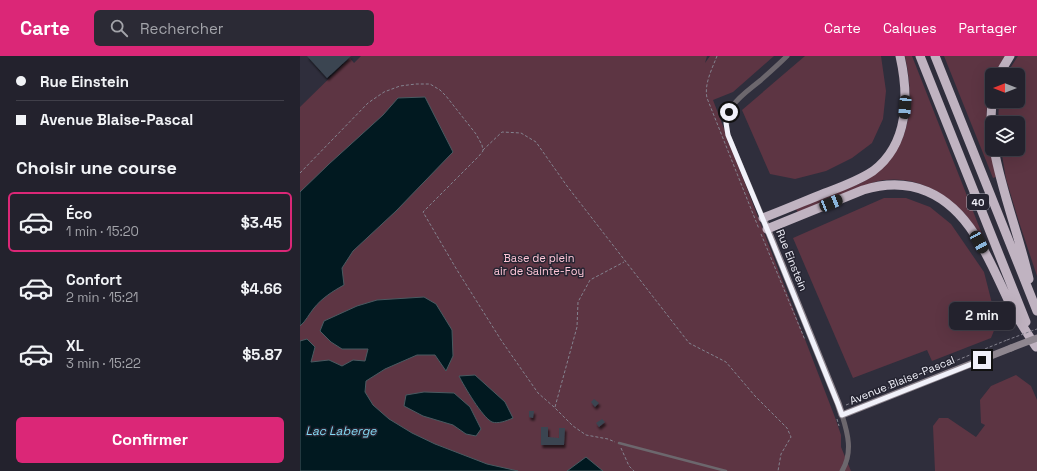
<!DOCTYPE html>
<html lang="fr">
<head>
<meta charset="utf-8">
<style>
  :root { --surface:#23222d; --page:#2b2a35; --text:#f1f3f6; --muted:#a3a4aa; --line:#403f49; --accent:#db2777 }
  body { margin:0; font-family:"Space Grotesk",sans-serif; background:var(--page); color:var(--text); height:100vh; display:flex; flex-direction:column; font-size:15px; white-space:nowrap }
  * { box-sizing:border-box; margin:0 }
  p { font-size:13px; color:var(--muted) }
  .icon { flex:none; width:22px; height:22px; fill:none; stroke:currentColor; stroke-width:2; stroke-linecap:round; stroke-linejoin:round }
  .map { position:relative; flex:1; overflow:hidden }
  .side { display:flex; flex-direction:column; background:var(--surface); width:300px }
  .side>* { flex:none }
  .hud { display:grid; align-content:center; height:88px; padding:0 16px; background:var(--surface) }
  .needle { width:26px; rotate:270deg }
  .fabs { position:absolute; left:685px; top:12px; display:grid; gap:8px }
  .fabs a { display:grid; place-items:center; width:40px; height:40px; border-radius:6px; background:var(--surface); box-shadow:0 4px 16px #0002,0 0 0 1px var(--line); font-size:20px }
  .end { position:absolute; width:18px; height:18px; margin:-9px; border:5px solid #f1f1fa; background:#111; box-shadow:0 0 0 2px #111 }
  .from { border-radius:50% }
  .bubble { position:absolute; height:28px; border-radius:6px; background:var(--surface); box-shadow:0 4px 16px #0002,0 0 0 1px var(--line); font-size:13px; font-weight:600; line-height:28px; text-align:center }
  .car { position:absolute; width:12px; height:24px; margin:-12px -6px; border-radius:5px; box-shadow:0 0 3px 1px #0007; background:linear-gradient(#222 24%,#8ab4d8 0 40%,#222 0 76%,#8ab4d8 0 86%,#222 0) }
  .hud b { display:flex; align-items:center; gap:14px; height:38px; font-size:15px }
  .hud b+b { border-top:1px solid var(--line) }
  .hud i { width:10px; height:10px; background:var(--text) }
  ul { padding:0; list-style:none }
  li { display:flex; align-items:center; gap:12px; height:60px; margin:0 8px 6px; padding:0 8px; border:2px solid transparent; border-radius:6px }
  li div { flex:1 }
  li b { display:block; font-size:15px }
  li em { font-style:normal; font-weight:600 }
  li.selected { border-color:var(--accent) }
  li>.icon { width:36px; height:36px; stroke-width:1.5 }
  h2 { padding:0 16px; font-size:18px; line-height:48px }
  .primary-button { display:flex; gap:8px; margin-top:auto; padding:8px 16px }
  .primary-button a { flex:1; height:46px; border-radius:6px; background:var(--accent); color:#fff; font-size:16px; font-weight:600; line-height:46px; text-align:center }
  header { display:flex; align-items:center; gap:24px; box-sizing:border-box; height:56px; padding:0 20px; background:var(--accent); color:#fff }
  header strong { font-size:19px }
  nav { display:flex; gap:22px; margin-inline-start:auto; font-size:14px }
  .search { width:280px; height:36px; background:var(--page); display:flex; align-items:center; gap:10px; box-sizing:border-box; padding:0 14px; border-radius:6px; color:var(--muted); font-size:15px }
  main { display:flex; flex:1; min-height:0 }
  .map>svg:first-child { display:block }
  .green { fill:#5d3543 }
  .water { fill:#011920; stroke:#495a61 }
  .building { fill:#3b4551; filter:url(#shadow) }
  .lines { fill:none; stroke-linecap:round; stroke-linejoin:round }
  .path { stroke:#84838f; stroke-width:1; stroke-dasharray:3 2; stroke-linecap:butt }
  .lane { stroke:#6c676d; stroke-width:2.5 }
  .street { stroke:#6c676d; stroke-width:5 }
  .secondary { stroke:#8e868f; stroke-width:7 }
  .highway { stroke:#c0b3c1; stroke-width:9 }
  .path-bridge { stroke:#84838f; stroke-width:1; stroke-dasharray:3 2; stroke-linecap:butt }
  .secondary-bridge { stroke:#8e868f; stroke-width:7 }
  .route { stroke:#f1f1fa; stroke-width:5 }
  .labels { text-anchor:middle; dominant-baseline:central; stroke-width:3; stroke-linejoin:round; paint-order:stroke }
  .shield { fill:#252431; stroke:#b4b4be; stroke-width:1 }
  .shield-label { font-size:10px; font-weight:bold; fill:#f1f1fa }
  .park-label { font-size:11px; fill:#fec5d6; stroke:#252431 }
  .street-label { font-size:11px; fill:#f1f1fa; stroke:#252431 }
  .water-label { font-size:12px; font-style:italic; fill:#84dbf6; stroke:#252431 }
</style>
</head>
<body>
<header>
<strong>Carte</strong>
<div class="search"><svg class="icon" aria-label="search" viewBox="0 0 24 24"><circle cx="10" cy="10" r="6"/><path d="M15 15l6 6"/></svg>Rechercher</div>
<nav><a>Carte</a><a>Calques</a><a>Partager</a></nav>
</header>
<main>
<section class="side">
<div class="hud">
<b><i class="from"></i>Rue Einstein</b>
<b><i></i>Avenue Blaise-Pascal</b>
</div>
<h2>Choisir une course</h2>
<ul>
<li class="selected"><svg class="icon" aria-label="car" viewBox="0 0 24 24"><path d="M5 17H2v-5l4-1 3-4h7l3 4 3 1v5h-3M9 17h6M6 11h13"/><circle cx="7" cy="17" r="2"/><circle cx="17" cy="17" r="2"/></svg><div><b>Éco</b><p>1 min · 15:20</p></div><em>$3.45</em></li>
<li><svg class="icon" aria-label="car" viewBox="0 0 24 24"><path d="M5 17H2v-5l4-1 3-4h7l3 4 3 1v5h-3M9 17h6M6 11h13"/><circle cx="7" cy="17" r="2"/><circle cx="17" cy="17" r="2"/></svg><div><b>Confort</b><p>2 min · 15:21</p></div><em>$4.66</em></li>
<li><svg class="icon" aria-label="car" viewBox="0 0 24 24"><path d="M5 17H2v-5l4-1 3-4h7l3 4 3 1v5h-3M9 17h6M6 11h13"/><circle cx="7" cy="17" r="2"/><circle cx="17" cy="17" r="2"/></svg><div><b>XL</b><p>3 min · 15:22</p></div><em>$5.87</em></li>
</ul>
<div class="primary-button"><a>Confirmer</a></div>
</section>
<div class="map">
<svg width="737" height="415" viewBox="0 0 737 415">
  <defs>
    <filter id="shadow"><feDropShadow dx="1.5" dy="3" stdDeviation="1" flood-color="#0009"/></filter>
  </defs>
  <rect width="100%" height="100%" fill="#2f2e3c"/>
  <path class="green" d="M61,0H407L405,7L410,0H474L433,36L413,44L536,364L541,379V391L551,415H0V51L50,2L54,7Z
    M505,0H581L586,35L583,63L572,87L552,102L526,115L495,123L470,118L442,54Z
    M605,0H612L682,178L680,179C674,170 668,160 659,152C637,131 606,118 575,126C564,129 554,134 543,138C528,144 513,151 498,157L496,153L561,127C611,100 616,51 605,0Z
    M644,0H705L694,19H692C692,29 688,39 687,50C685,74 691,97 696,121L693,122Z
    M718,0H737V220L719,166L706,123L701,93H718V67H698L699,45H718V19H706L709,14Z
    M584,142H606L630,151L651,168L684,216L697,267L691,282L632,305L627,294L553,322L493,182Z
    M716,319L731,330L737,344V415H635L633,370L639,362H648L676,381L685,369L681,367L680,344L691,330Z"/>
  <path class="water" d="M125,41L153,96L96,155L53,195L42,212L44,229C33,235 22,242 14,252C9,258 6,265 0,270V136L29,108L83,59L98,42Z
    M124,241L136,248L152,274L153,300L146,315L135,299H117L85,313L66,325L65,336L73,349L89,363L112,377L135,388L187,408L218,415H0V285L7,283L15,291L11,306L29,304L42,310L53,304L65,305L68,293H42L31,286L20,275L24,265L57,250L77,244Z
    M175,319L205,346L213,362C206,365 198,368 192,366C182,361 164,330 159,320Z
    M124,336L154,337L170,351L181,373L176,380L166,378L153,369L123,360L104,350L106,339Z
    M286,401L303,415H267Z"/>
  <path class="building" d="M7,0H51L27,22Z
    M294,343L299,347L295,351L291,346Z
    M229,355H234L233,362L229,361Z
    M302,363L305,366L299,371L296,367Z
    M241,371H248V381L259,382V372H265L264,389H241Z"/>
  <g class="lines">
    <path class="path" d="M417,0C412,13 404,28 407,42L459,173
      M183,94L202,76L221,77L236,86L267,130L389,287L426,306L455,340L487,372L491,381L481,398L478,415
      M0,117L68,47L84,36L100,30L116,28H130L140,34L146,40L176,78L182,89L183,95L179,100L123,156L157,214L201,284L238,337L254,351L273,370L286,379L308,383L315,386
      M461,178L505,284
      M546,349L707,284
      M255,351L277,271L278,246L290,224L324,206
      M537,363L539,370
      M321,392L329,410L334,415"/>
    <path class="lane" d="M319,387L426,415"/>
    <path class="street" d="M463,162L428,79C421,51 443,39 461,24C470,16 479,8 487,0
      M542,359C548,378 553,396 542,415"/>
    <path class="secondary" d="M463,162L538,347L542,359L711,292"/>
    <path class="highway" d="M620,0L726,266
      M635,0L737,255
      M699,19L704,10L710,0
      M692,80L691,62L692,45
      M694,93C702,137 719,179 729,223
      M463,162C484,154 505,145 525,137C541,131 558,125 573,115C609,88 609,40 600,0
      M467,173L563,134C611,119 649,138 675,179C690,202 700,228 712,252C719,265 728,278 736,291"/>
    <path class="path-bridge" d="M707,284L737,273"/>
    <path class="secondary-bridge" d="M711,292L737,282"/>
  </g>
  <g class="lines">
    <path class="route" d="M429,56L426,67L428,79L472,185L538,348L542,359L682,304"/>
  </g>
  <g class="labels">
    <rect class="shield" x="667" y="138" width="22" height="16" rx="3"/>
    <g class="shield-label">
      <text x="678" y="146">40</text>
    </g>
    <g class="park-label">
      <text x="239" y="202">Base de plein<tspan x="239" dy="13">air de Sainte-Foy</tspan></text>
    </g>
    <g class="street-label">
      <text transform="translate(492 204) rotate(68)">Rue Einstein</text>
      <text transform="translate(602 324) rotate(-22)">Avenue Blaise-Pascal</text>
    </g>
    <g class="water-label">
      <text x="41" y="375">Lac Laberge</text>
    </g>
  </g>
</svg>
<div class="fabs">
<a><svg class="needle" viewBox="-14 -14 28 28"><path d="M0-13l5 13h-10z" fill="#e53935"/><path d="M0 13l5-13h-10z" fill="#a3a4aa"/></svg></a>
<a><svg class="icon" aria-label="layers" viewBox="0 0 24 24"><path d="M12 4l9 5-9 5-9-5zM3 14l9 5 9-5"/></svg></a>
</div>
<i class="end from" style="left:429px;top:56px"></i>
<i class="end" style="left:682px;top:304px"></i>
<div class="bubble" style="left:649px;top:246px;width:66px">2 min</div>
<i class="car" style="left:605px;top:51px;rotate:185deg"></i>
<i class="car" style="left:531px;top:147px;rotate:68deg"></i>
<i class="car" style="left:679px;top:186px;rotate:151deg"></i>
</div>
</main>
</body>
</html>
